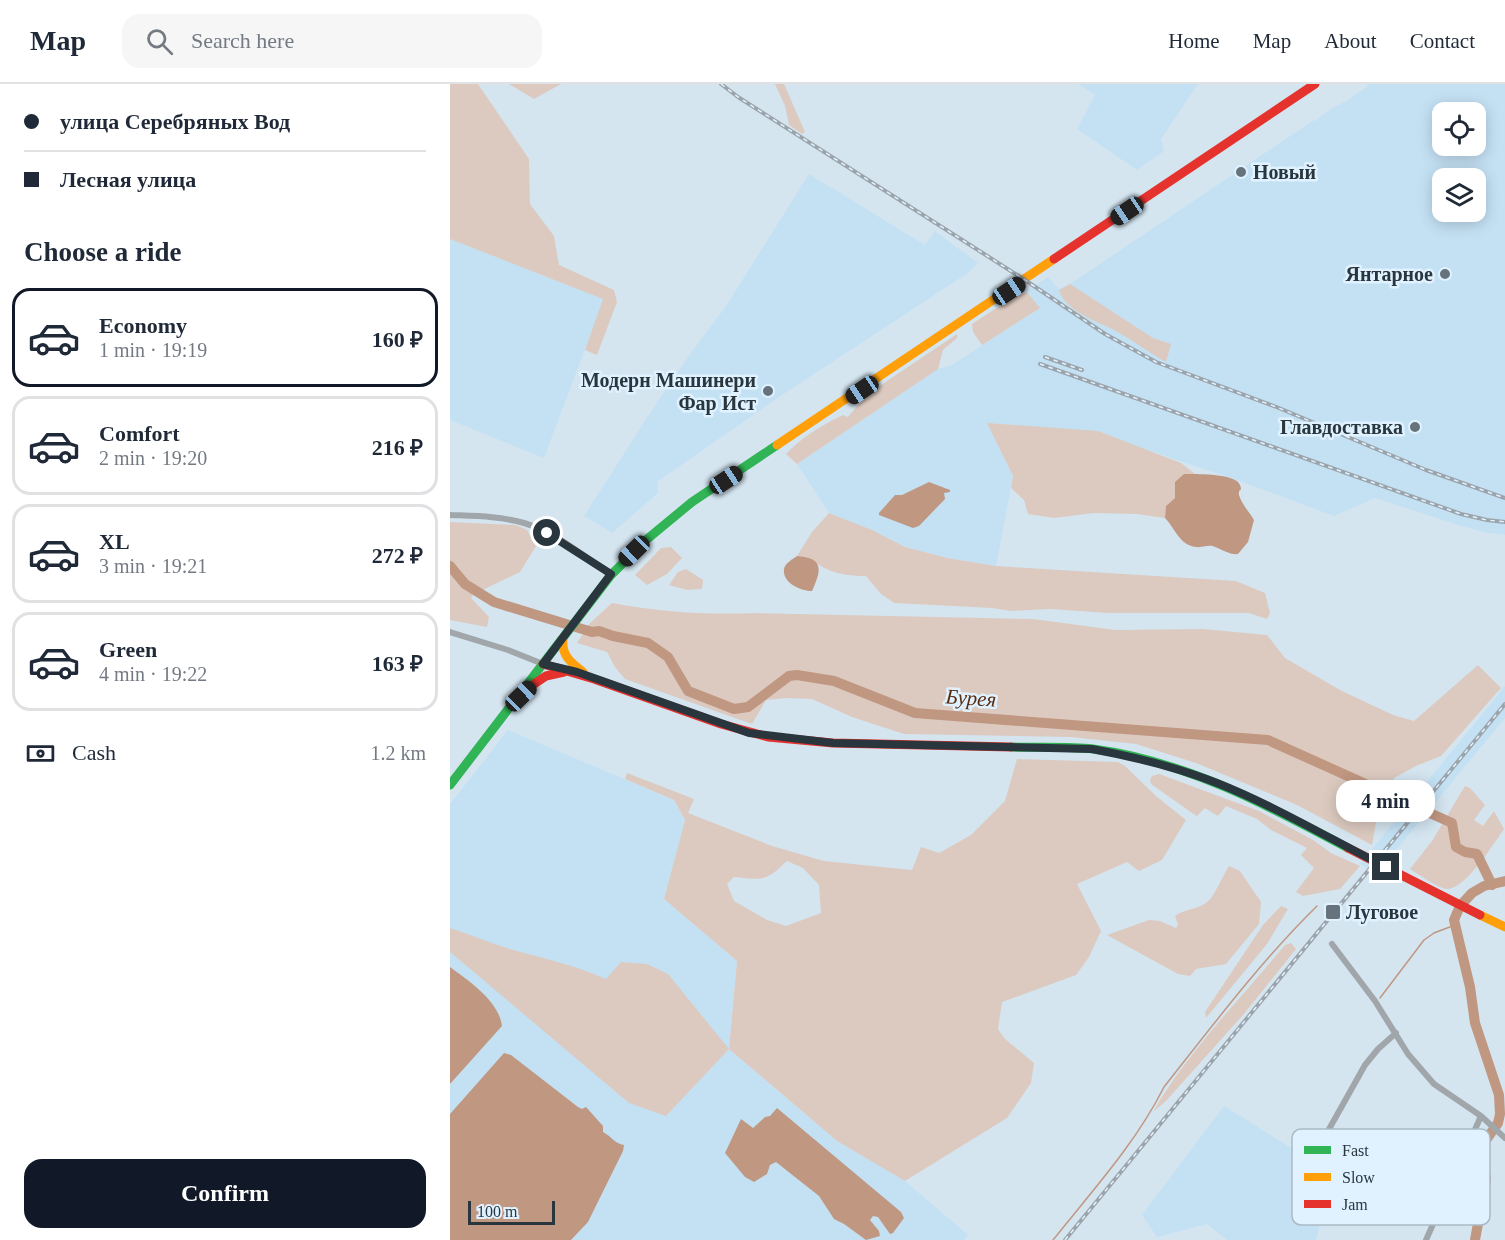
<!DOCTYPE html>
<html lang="en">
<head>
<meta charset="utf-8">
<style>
  :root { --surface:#fff; --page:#f6f6f7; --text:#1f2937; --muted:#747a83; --line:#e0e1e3; --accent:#111827 }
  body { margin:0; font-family:"Times New Roman",serif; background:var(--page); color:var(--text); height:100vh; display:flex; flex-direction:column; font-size:22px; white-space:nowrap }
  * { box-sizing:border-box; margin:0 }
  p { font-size:20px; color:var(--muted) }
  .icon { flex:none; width:33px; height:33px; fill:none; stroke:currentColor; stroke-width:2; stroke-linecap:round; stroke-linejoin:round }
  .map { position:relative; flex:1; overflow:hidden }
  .panel { display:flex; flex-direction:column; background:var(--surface); width:450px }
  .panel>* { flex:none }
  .hud { display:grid; align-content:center; height:132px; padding:0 24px; background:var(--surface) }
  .buttons { position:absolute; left:982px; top:18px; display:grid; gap:12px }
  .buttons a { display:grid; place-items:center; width:54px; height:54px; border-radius:12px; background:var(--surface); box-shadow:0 3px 15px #0003; font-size:30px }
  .scale { position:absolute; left:18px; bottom:15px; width:87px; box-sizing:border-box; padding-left:6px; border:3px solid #2a363e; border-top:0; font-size:16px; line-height:21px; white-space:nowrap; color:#2a363e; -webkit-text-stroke:4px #e0f2ff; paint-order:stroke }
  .end { position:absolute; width:27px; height:27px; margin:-14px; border:8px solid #2a363e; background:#fff; box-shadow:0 0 0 3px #fff }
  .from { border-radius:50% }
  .bubble { position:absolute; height:42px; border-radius:18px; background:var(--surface); box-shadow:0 3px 15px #0003; font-size:20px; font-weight:600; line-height:42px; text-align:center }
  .car { position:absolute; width:18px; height:36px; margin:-18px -9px; border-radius:8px; box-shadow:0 0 4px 2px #0007; background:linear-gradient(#222 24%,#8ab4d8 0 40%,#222 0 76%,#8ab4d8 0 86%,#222 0) }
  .hud b { display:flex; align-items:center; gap:21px; height:57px; font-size:22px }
  .hud b+b { border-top:2px solid var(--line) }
  .hud i { width:15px; height:15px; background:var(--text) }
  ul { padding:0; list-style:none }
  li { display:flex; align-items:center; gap:18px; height:99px; margin:0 12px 9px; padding:0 12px; border:3px solid var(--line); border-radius:18px }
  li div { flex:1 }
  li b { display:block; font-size:22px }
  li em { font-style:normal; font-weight:600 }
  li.current { border-color:var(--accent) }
  li>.icon { width:54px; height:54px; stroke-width:1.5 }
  h2 { padding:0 24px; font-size:27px; line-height:72px }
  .pay { display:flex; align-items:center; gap:15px; height:66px; padding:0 24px; font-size:22px }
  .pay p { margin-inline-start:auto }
  .primary-button { display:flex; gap:12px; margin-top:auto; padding:12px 24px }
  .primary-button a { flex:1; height:69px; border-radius:18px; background:var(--accent); color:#fff; font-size:24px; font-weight:600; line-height:69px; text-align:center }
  header { display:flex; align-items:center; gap:36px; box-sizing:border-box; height:84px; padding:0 30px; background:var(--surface); border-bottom:2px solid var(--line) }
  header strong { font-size:28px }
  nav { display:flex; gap:33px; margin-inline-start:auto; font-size:21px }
  .search { width:420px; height:54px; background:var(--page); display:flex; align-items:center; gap:15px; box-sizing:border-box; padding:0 21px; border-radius:18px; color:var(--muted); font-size:22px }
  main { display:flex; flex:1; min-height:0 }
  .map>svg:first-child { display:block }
  .built { fill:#c4e1f4; fill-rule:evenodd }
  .green { fill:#dccac0; fill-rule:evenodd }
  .water { fill:#c09781 }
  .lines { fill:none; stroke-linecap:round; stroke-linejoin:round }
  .stream { stroke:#c09781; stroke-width:1.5 }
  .river { stroke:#c09781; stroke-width:10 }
  .street { stroke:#a0a6aa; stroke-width:6 }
  .fast { stroke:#30b455; stroke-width:9 }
  .slow { stroke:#ff9f0a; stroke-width:9 }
  .jam { stroke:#e5322d; stroke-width:9 }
  .rail-casing { stroke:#9ba4ab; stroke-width:4 }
  .rail { stroke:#e0f2ff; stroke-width:1.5; stroke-dasharray:4.5; stroke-linecap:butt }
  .jam-bridge { stroke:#e5322d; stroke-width:9 }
  .route { stroke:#2a363e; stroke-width:8 }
  .poi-dot { fill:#66737c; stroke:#e0f2ff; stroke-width:2 }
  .labels { text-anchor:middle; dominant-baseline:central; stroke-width:5; stroke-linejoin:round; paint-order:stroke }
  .poi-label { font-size:20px; font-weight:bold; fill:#2a363e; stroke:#e0f2ff; text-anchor:end }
  .water-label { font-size:21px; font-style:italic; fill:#592c10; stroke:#e0f2ff }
  .key { fill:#e0f2ff; stroke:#a9bac5; stroke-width:1.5 }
  .key-label { font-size:16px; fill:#2a363e }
</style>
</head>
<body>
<header>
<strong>Map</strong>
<div class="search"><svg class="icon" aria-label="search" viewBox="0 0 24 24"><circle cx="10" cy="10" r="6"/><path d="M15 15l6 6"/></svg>Search here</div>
<nav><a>Home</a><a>Map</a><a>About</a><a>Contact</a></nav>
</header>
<main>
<section class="panel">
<div class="hud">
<b><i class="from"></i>улица Серебряных Вод</b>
<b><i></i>Лесная улица</b>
</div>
<h2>Choose a ride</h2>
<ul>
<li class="current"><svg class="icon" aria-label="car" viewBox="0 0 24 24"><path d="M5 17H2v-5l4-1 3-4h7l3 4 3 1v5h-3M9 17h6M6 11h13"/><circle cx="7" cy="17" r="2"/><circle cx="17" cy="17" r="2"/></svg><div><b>Economy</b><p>1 min · 19:19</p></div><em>160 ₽</em></li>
<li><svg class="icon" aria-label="car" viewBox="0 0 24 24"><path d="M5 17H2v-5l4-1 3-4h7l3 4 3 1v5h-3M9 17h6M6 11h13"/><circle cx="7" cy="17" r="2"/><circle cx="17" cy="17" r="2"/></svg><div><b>Comfort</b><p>2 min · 19:20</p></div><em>216 ₽</em></li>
<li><svg class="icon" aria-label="car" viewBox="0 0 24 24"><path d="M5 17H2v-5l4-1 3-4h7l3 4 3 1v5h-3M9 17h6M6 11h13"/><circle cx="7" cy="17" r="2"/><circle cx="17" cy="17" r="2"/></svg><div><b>XL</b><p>3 min · 19:21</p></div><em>272 ₽</em></li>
<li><svg class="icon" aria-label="car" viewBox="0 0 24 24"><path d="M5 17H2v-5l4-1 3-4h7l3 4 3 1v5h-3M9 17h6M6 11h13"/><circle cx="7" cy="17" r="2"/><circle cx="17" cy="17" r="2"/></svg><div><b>Green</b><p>4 min · 19:22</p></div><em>163 ₽</em></li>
</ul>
<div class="pay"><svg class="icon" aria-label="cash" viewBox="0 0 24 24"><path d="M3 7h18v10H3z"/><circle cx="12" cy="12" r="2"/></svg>Cash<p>1.2 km</p></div>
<div class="primary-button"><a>Confirm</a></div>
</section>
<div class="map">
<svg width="1055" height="1156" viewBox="0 0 1055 1156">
  <rect width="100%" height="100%" fill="#d4e5f0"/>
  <path class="built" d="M628,0H748L711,55L714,67L687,86L627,45L645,11Z
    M917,0H1055V451L1033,448L1005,440L925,414L884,432L784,395L694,365L538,340L563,392L546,482L497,474L455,463L422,446L379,429L347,380L488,285L502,281L589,224L577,207L598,193L609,205L620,200L864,36L865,37L881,25L896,17L918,2ZM993,28H1026V62H993ZM993,94H1026V128H993Z
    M359,90L475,161L485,147L528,179L518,189L332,311L207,398L208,409L162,449L134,432L198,332L240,270L276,222Z
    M0,155L154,215L94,374L0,336Z
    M1055,602V634L927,789L910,780Z
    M58,646L224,716L235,737L214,815L287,877L279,965L387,1057L455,1097L518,1151L514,1156H0V720Z
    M774,1022L883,1090L866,1156H777L757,1140L707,1153L692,1131Z"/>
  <path class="green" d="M0,0H28L79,75L80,120L104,152L109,181L164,206L167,218L147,271L135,266L153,215L0,155Z
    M59,0H111L84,15Z
    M325,0H334L355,48L352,50L339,41L335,22Z
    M620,200L703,254L721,260L716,278C698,268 682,256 664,246C646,237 615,227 609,206Z
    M577,208L590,224L532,261L523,248L522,240L565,212Z
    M507,250V254L493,266L488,285L347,380L336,370C352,353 372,341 393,331L398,333L416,311Z
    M537,339L648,347L731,379L745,390H734L725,414L716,422L715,434L687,430L644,429L604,434L578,430L574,416L561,404L563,392Z
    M379,429L422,446L455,463L497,474L546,482L786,497L815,509L820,529L817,535L799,529H658L600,525L561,527L542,524L444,519L430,509L416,492C400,492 383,490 369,481C361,475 358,472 347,472L362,448Z
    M0,438L66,441L77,446L86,462L70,488L24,510L21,514L39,533L37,543L0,536Z
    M221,463L232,474L217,490L197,501L185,491L211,464Z
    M236,485L253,496L252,505L237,506L219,501L228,488Z
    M162,519C210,528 257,531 305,529L583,535L666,546L753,545L817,551L835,574L890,606L943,631L964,637L1028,581L1051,604L991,672L966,682L944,694L938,720L926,738L922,761L847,721L746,679L686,660L621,653L454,650L402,633L362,615L337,614L316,616L302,640L175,595L165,583L157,568L127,559L139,540Z
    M567,675L668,678L675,682L706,712L736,736L712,776L689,787L677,778L627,800L651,847L639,873L626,891L552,918L548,945L554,954L584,979L581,999L557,1034L455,1097L387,1057L279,965L216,1032L179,1019L0,868V844C22,851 44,861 67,867C97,875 127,882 156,895L171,878L197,880L218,890L279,965L287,877L214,815L235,736L224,716L175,695L177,689L244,715L238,729L322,762L374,777L462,786L471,763L489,769L521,751L555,717ZM337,777L353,784L369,801L371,829L336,842L317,836L284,817L277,800L284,793C313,796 315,798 337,777Z
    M709,690L809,727L863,756L881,769L910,782L890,805L853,812L846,808L864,784L851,771L857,764L821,746L807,735L776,722L768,732L755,724L747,732L742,729L701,700L700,696L702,692Z
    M1015,702L1020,704L1035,721L1024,736L1033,742L1044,727L1054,745C1044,759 1016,805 997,805C989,805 968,790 960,785L982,757Z
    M779,782L790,787L811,818L809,840L776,880L746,885L740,892L728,890L657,851L699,836L710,837L726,844L728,841L725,832C734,825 746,826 756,819C764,814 773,791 779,782Z
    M831,822L838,825L817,860L756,934L755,928L813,841Z
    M841,859L846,865L793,931L716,1017L703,1028C736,970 792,913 835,861Z"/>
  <path class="water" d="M734,390C745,390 786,389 790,401C793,409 788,403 789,411C791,419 800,429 804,436L798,458L788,470C780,471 773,466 765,463C758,460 753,464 746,463C729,461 725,444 715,434L716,422L725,414V398Z
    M479,398L500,406V408L494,409L495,415L469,442L463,444L429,431V429L445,411H452Z
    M347,472C375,474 371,487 362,507C351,507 332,499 334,485C335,479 343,475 347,472Z
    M0,883C19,897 49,917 52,942L0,1000Z
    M54,969L61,971L128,1023L132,1025L136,1023L153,1042V1048C161,1052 165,1060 174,1061L173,1067L138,1138L121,1156H0V1030Z
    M327,1024L451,1128L454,1134L443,1149L440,1150L428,1133L423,1132L420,1136L429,1147L430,1152L416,1156L394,1140L384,1135L369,1112L326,1078L320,1081L317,1090L304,1098L295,1093L275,1069L291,1035L303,1044L315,1033L320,1032Z"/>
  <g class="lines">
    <path class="stream" d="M930,914L974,856L984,849L1005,841
      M603,1156C642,1107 686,1059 714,1003C763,941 811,877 867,822"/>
    <path class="river" d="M0,482L15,500L44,518L142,548L149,547L163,552L198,559L218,573L238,607L284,625L298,623L339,592L347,591L384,597L465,629L818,656L1002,739L1006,763L1015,768L1027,770L1042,801
      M1025,1156L1036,1095L1031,1063L1048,1039L1050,1030L1049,1011L1025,939L1020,903L1004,836L1010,822L1022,809L1034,802L1055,797"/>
    <path class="street" d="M0,431C24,432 50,432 74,439C105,448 134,472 161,491
      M0,548L58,566L93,580
      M882,860L925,917L958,970L984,1000L1031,1032L1055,1054
      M846,1104L915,981L928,965L946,949
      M976,1156L1031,1032"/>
    <path class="fast" d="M561,663C588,664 616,662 643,665C735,677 818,721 898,764
      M0,701L161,491L196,456L242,418L327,361"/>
    <path class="slow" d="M327,361L604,175
      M113,554C111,571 120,578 133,588
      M1030,831L1055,843"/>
    <path class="jam" d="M604,175L865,0
      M93,580L144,595L271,640L318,653L383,659L561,663
      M81,602L96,592L114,588"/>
    <defs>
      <path id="rail" d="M271,0L288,13L575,196L655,250L706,278L829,324L976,386L1055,414
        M595,273L632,286
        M590,280L1011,430L1037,436L1055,438
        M615,1156L1055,620"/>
    </defs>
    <use href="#rail" class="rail-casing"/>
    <use href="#rail" class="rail"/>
    <path class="jam-bridge" d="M898,764L1030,831"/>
  </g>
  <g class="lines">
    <path class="route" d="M97,449L161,490L93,580L127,588L299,649L383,659L642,665C685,673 726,683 767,699C825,722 880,755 936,783"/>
  </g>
  <g class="poi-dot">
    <circle cx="791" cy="88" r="6"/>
    <circle cx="995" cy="190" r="6"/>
    <circle cx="318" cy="307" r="6"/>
    <circle cx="965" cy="343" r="6"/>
    <rect x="875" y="820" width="16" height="16" rx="3"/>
  </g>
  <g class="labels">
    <g class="poi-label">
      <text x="803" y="88" text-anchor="start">Новый</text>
      <text x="983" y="190">Янтарное</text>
      <text x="306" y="296">Модерн Машинери<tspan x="306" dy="23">Фар Ист</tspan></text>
      <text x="953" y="343">Главдоставка</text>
      <text x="896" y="828" text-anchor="start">Луговое</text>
    </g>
    <g class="water-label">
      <text transform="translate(521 614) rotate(4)">Бурея</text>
    </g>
  </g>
  <rect x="842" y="1045" width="198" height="96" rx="9" class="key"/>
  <rect x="854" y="1062" width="27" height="8" fill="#30b455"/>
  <rect x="854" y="1089" width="27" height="8" fill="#ff9f0a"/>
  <rect x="854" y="1116" width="27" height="8" fill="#e5322d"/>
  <g class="key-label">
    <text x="892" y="1072">Fast</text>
    <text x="892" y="1099">Slow</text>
    <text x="892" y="1126">Jam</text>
  </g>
</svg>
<div class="buttons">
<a><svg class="icon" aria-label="locate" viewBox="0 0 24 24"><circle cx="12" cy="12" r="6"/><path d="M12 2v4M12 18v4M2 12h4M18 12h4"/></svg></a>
<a><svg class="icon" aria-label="layers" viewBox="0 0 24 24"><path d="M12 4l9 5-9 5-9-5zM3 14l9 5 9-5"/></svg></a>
</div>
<div class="scale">100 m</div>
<i class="end from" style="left:97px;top:449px"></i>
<i class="end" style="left:936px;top:783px"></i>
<div class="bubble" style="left:886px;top:696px;width:99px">4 min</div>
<i class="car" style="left:677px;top:127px;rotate:236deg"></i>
<i class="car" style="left:559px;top:207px;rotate:56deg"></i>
<i class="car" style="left:412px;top:306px;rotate:236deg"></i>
<i class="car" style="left:276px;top:396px;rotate:57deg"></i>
<i class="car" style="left:184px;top:467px;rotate:226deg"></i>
<i class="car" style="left:71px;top:612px;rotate:46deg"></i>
</div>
</main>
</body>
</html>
